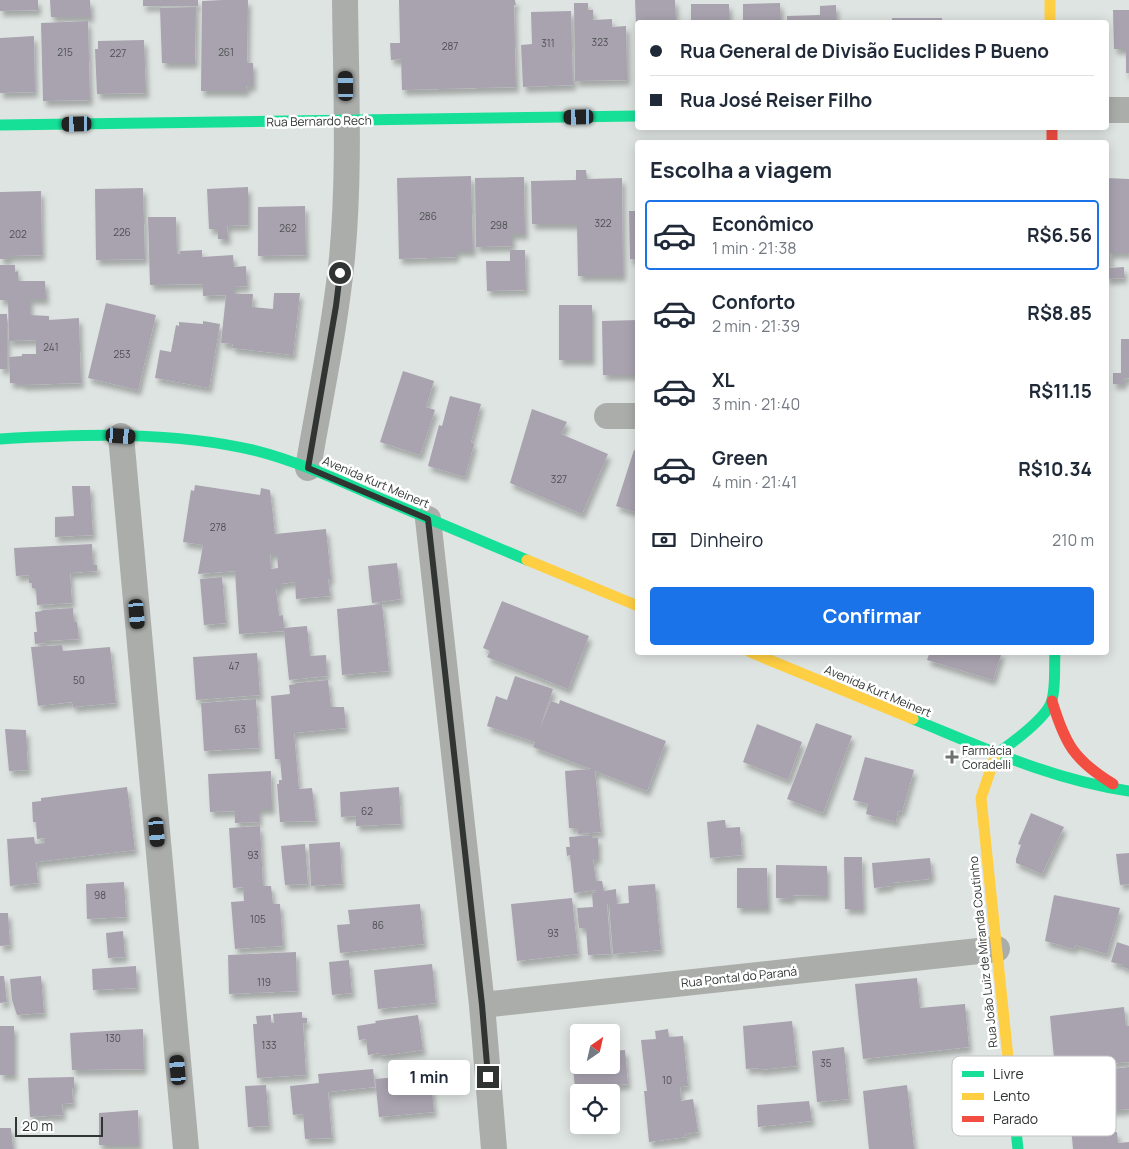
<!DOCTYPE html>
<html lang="pt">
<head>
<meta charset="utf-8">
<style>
  :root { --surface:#fff; --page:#f6f6f7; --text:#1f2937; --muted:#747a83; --line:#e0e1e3; --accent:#1a73e8 }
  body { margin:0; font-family:Manrope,sans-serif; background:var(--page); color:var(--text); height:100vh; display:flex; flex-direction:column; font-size:19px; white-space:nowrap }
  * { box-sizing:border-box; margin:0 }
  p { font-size:16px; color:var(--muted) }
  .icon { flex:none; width:28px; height:28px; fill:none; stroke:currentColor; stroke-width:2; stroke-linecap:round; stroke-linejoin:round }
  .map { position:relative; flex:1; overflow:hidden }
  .sheet { position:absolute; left:635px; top:140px; width:474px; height:515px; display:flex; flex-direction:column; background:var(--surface); border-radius:5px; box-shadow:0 2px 12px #0003 }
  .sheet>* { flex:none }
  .hud { position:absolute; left:635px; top:20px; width:474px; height:110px; border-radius:5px; box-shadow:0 2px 12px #0003; display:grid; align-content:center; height:110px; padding:0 15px; background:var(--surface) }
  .needle { width:32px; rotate:34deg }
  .controls { position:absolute; left:570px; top:1024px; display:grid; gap:10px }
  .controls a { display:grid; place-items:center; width:50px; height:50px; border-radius:5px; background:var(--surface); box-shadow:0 2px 12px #0003; font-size:25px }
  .scale { position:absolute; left:15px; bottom:12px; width:88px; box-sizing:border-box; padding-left:5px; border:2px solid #303432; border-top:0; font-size:14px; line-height:18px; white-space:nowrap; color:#303432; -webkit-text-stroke:4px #fff; paint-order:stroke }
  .end { position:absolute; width:22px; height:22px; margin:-11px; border:6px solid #303432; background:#fff; box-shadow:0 0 0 2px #fff }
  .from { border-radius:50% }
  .bubble { position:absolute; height:35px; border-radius:5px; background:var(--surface); box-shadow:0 2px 12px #0003; font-size:16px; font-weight:700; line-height:35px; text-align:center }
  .car { position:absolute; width:15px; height:30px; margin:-15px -8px; border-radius:6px; box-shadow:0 0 4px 1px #0007; background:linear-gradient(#222 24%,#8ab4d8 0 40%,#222 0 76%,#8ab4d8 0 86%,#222 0) }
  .hud b { display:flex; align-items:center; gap:18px; height:48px; font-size:19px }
  .hud b+b { border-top:1px solid var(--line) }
  .hud i { width:12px; height:12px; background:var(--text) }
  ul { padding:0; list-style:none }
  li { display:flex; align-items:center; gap:15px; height:70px; margin:0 10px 8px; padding:0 5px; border:2px solid transparent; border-radius:5px }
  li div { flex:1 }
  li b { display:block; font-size:19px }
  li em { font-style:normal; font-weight:700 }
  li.active { border-color:var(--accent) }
  li>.icon { width:45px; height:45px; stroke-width:1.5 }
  h2 { padding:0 15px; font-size:22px; line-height:60px }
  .pay { display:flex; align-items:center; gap:12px; height:55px; padding:0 15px; font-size:19px }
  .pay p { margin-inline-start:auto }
  .primary-button { display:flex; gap:10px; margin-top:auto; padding:10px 15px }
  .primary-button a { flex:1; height:58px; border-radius:5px; background:var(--accent); color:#fff; font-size:20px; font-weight:700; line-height:58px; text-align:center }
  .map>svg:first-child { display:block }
  .building { fill:#a9a3b0; fill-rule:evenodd; filter:url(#shadow) }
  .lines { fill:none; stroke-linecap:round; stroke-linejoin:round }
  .street { stroke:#abadab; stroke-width:26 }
  .fast { stroke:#16e098; stroke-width:11 }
  .slow { stroke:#ffcf43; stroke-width:11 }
  .jam { stroke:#f24e42; stroke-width:11 }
  .route { stroke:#303432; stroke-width:6 }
  .poi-dot { fill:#6d726f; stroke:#fff; stroke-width:2 }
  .labels { text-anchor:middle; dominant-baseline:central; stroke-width:5; stroke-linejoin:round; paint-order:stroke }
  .number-label { font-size:10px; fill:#4e5052 }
  .street-label { font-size:12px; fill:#303432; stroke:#fff }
  .poi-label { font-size:12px; fill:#303432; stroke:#fff; text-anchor:start }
  .key { fill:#fff; stroke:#c1c2c2; stroke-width:1 }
  .key-label { font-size:14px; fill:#303432 }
</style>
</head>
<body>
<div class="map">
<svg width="1129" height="1149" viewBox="0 0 1129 1149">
  <defs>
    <filter id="shadow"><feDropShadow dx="3" dy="5.5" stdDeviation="2.5" flood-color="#0004"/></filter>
  </defs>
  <rect width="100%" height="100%" fill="#dee4e1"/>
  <path class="building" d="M0,0H38V10L0,11Z
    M50,0H90L91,17H51Z
    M143,0H198V6H143Z
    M222,0H248L247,63H253V86H246L247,91H201L202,1Z
    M399,0H515L516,5H514L516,87L402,90L401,59L391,60L390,43H400Z
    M635,0H675L676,22H636Z
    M574,3H588V10H593V20L612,19V27L626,26L627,80L575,81Z
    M780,3L781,22H743V4Z
    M691,4H729V22H691Z
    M836,5V22H787V16L820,15V6Z
    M196,7L195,63H162L160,8Z
    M1113,10H1129V73H1126V49H1114Z
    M571,11L573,85L523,87L521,45L532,44L531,12Z
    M892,18H942V22H892Z
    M88,21L90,100L43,101L41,23Z
    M34,36L35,92L0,93V38Z
    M144,40L146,93L97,94L95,49H98V41Z
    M576,170H586L587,179L622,178L623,276H578L577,224H532L531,181L576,180Z
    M471,176L473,251H456V257L399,259L397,178Z
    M524,177L525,234H512V246L476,247L475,178Z
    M1106,178L1129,179V253H1110V268L1124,267V278L1106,279Z
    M248,187V225L227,226L228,239H218V229H209L207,189Z
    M143,188L145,259L96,260L95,189Z
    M41,191L42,255L9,256V259H0V192Z
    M305,206L306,255L258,256V207Z
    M629,211H638V259H630Z
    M148,217H176L177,254H180V251L202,250V257L233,255L234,267L246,266L247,286L234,287V294H253L252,307L273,309L274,293H300L293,355L232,348L233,344L221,343L226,295L203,296V284L150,285Z
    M510,250H525L526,290L487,291L486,261H510Z
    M0,265H15V272L18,271V281H45L46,299H30V315L49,316V320L79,318L81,383L22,385V383H10L9,357L22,356V354H36V340L9,341L8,300H0Z
    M106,303L156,315L138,390L88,378Z
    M559,305H592V360H559Z
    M0,314H7V369H0Z
    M638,320V375H603L602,321Z
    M203,321L220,324L209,388L155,378L160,350L171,352L176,325L179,326V322L203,324Z
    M1121,339H1129V378L1124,379V384H1113V373H1121Z
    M403,371L434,381L426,407L435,410L420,455L380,442Z
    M450,396L481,404L471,442L474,444L465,477L428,466L439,425L442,426Z
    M532,409L567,422L561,434L608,454L582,514L510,483Z
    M634,450L638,451V513L616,506Z
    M195,485L260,495L261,488L270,490L275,534L326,529L331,579H328L330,596L296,599L295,582L280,584V589H276L279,616L283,615L284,628L307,626L310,656L326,655L327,676L289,680L284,631L239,634L235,571L198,574L203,545L183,542L191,490L194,491ZM270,554H277L278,568L271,569Z
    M72,486H90L93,535L55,537V517L74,516Z
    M92,544L93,565H97V571L70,573L72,603L37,605L36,589L32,588V583H29V575L16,576L14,548Z
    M397,563L401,599L372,603L368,566Z
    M222,577L226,623L204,625L200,579Z
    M502,601L589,636L568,689L487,657L490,651L483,648Z
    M382,604L389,671L342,675L337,609Z
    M73,608L74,622H77L79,639L46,641V643L35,644L34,632H37L35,612L42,611V610Z
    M62,645L63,651L110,647L116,703L73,707L72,702L38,706L31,647Z
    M930,652H1002L993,680L927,660Z
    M257,653L260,695L196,700L193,657Z
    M515,676L553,689L540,728L551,701L559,704L560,700L666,741L647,791L595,771L601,832L578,834L577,828H569L565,771L591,769L533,747L535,742L487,726L496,696L507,700Z
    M328,680L331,707H344L346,728L294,733L299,789L312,788L316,821L280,822L277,784H279V780H282L280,759H275L271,696L290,694L289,685L296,684V683Z
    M256,699L259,748L204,751L201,703Z
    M816,723L852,736L823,813L787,799Z
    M757,724L802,742L788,780L743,762Z
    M5,729L26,730L28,770L9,771Z
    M865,757L914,770L902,812L898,811L896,822L866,814L868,804L853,800Z
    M271,771L272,809H259V822L235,823V811L210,812L208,774Z
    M127,787L135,850L36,862L38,883L10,886L7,839L34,837L35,844L45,843V838L37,839L36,822H33L32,802L41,801V798Z
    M399,787L401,824L356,826V816L341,817L340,792Z
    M1031,813L1064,827L1042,874L1016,863V859L1021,845L1018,844Z
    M723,820H725L726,828L740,827L742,855L710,858L707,822Z
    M260,826L263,886H271L273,904H280L283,946L235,949L231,902L244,901L243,887L233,888L229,828Z
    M592,835V838H598V859H593L596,881H602L604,891L616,889L617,904L629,903L628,886L655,884L661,950L613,954L609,904H607L611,954L588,955L586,928H579L577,908L593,907L592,893L596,892V890L574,893L570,855L567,856L566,847H570L569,837Z
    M340,842L342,884L311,886L309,844Z
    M305,844L308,884L285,885L281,846Z
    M1129,853V884L1120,885L1116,854Z
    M844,857H862L863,909H845Z
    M930,858L932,877H928L929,879L891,883V886L874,888L872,863Z
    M776,865L827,866V896L792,895V899L776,898Z
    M737,868H767L768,908H737Z
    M124,882L126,917L87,919L86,884Z
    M1054,895L1120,908L1107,954L1075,945L1074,949L1045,941Z
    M572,898L578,954L517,961L511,904Z
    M420,904L424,944L340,953L337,925L350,924L348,910Z
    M0,913H8L10,945L0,946Z
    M123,931L125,957L108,958L106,933Z
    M1117,942L1129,946V969L1123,967V965L1111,962Z
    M296,952L297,991L229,994L228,955Z
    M349,960L352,993L332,995L329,962Z
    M432,964L436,1003L378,1009L374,970Z
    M136,966L137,988L93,990L92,969Z
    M0,976H4L7,1002L0,1003Z
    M41,976L44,1013L17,1015L12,1000L10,979Z
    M917,978L920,1008L965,1004L969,1047L863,1059L855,984Z
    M1124,1007L1126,1026H1129V1062L1055,1069L1050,1016Z
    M302,1012V1018H307V1023H303L306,1075L257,1078L253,1024H257L256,1016L271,1015V1023H274L273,1014Z
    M418,1015L423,1050L379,1056V1053L368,1055L366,1039L359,1040L357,1026L376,1023L375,1021Z
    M792,1021L797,1066L759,1070V1068L746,1069L743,1026Z
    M0,1026H14V1075H0Z
    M143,1029L144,1069L72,1070L70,1033Z
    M668,1029L669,1037L683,1036L688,1086L680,1087L681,1101L693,1099L698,1132L685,1134L686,1137L649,1142L644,1091H647L641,1040L656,1039L655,1031Z
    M844,1047L849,1099L817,1102L812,1051Z
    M625,1050L628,1084L575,1089L572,1055L579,1054V1065H611V1051Z
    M1129,1067V1109L1107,1111L1104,1086L1097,1087L1096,1071Z
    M373,1069L375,1087L328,1092L332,1138L305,1139L303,1114L293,1115L290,1086L319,1083L318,1074Z
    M430,1074L434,1112L379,1117L375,1079Z
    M74,1077V1088H72L73,1103L62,1104L63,1115L30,1117L28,1078Z
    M266,1085L269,1126L248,1127L245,1086Z
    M907,1085L914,1149H869L863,1091Z
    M809,1101L812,1121L758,1127L757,1105Z
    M138,1110L139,1145H99V1113Z
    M1099,1124L1100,1133L1117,1132L1118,1143L1129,1142V1149H1073L1071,1126Z
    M0,1128H11L13,1149H0Z"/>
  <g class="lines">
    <path class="street" d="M1106,110H1129
      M607,416H638
      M121,436L186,1149
      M308,468C320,398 335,328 342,258C350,173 346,86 345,0
      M428,519L482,1005L494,1149
      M482,1005L997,949"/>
    <path class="fast" d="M0,125L638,116
      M0,439C85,434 174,431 257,451C296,461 333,478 370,494C423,516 475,538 527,560
      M913,719C984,748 1052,780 1129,791
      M996,754C1011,744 1048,717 1052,700C1056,685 1054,667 1055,652
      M1009,1067L1018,1149"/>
    <path class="slow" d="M1050,0V22
      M527,560L638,606
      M750,652L913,719
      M996,754L981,798L1009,1067"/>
    <path class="jam" d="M1052,128V142
      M1052,701C1065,744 1074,760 1113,784"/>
  </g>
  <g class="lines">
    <path class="route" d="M340,273L336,306L308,468L428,519L482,1005L488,1077"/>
  </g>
  <path class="poi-dot" d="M949.5 749.5h5v5h5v5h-5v5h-5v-5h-5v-5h5z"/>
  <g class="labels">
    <g class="number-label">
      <text x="600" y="42">323</text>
      <text x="548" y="43">311</text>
      <text x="450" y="46">287</text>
      <text x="65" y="52">215</text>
      <text x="226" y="52">261</text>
      <text x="118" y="53">227</text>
      <text x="428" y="216">286</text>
      <text x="603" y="223">322</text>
      <text x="499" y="225">298</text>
      <text x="288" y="228">262</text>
      <text x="122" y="232">226</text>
      <text x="18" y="234">202</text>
      <text x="51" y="347">241</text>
      <text x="122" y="354">253</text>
      <text x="559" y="479">327</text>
      <text x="218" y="527">278</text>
      <text x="234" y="666">47</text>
      <text x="79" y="680">50</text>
      <text x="240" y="729">63</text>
      <text x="367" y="811">62</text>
      <text x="253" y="855">93</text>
      <text x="100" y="895">98</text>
      <text x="258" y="919">105</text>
      <text x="378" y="925">86</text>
      <text x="553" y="933">93</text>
      <text x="264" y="982">119</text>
      <text x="113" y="1038">130</text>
      <text x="269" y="1045">133</text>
      <text x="826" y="1063">35</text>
      <text x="667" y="1080">10</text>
    </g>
    <g class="street-label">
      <text transform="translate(319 121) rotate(-1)">Rua Bernardo Rech</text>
      <text transform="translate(376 482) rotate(23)">Avenida Kurt Meinert</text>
      <text transform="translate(878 691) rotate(23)">Avenida Kurt Meinert</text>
      <text transform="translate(983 952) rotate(-96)">Rua João Luiz de Miranda Coutinho</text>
      <text transform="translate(739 977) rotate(-6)">Rua Pontal do Paraná</text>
    </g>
    <g class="poi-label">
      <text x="962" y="750">Farmácia<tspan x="962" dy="14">Coradelli</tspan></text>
    </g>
  </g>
  <rect x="952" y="1056" width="164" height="80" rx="8" class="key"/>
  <rect x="962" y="1071" width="22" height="6" fill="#16e098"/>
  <rect x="962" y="1093" width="22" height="7" fill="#ffcf43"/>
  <rect x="962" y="1116" width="22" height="6" fill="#f24e42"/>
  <g class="key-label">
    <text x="993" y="1079">Livre</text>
    <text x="993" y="1101">Lento</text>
    <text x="993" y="1124">Parado</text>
  </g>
</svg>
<div class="controls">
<a><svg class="needle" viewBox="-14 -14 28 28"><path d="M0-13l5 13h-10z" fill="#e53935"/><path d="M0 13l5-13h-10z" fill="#747a83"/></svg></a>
<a><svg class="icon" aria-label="locate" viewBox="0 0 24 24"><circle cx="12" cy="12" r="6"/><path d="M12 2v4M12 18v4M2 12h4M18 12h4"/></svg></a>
</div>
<div class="scale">20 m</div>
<i class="end from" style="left:340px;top:273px"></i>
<i class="end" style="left:488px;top:1077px"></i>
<div class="bubble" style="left:388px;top:1060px;width:82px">1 min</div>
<i class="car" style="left:346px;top:86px;rotate:359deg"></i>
<i class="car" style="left:579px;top:117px;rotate:269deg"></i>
<i class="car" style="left:77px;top:124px;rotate:269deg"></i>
<i class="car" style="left:121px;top:436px;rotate:94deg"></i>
<i class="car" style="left:137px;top:614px;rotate:175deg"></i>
<i class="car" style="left:157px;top:832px;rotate:175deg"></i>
<i class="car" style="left:178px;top:1070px;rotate:355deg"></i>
<div class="hud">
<b><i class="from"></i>Rua General de Divisão Euclides P Bueno</b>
<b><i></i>Rua José Reiser Filho</b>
</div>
<section class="sheet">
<h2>Escolha a viagem</h2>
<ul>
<li class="active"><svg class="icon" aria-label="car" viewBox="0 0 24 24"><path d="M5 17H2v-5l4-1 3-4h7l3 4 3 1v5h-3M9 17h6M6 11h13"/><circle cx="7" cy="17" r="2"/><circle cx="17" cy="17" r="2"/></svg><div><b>Econômico</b><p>1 min · 21:38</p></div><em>R$6.56</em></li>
<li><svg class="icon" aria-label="car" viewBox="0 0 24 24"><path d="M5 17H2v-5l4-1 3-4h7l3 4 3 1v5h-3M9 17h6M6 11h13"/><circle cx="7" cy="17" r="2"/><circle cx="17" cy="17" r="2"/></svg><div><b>Conforto</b><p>2 min · 21:39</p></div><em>R$8.85</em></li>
<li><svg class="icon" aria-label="car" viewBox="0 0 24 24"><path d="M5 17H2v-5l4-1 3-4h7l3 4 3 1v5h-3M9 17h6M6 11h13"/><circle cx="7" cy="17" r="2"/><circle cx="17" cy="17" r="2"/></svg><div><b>XL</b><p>3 min · 21:40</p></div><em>R$11.15</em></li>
<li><svg class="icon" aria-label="car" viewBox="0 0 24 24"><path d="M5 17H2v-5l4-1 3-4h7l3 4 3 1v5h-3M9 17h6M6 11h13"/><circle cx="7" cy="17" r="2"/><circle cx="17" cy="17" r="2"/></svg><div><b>Green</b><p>4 min · 21:41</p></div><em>R$10.34</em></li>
</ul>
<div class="pay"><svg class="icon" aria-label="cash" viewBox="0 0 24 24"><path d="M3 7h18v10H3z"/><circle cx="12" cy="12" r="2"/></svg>Dinheiro<p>210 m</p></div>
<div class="primary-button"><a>Confirmar</a></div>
</section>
</div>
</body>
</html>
